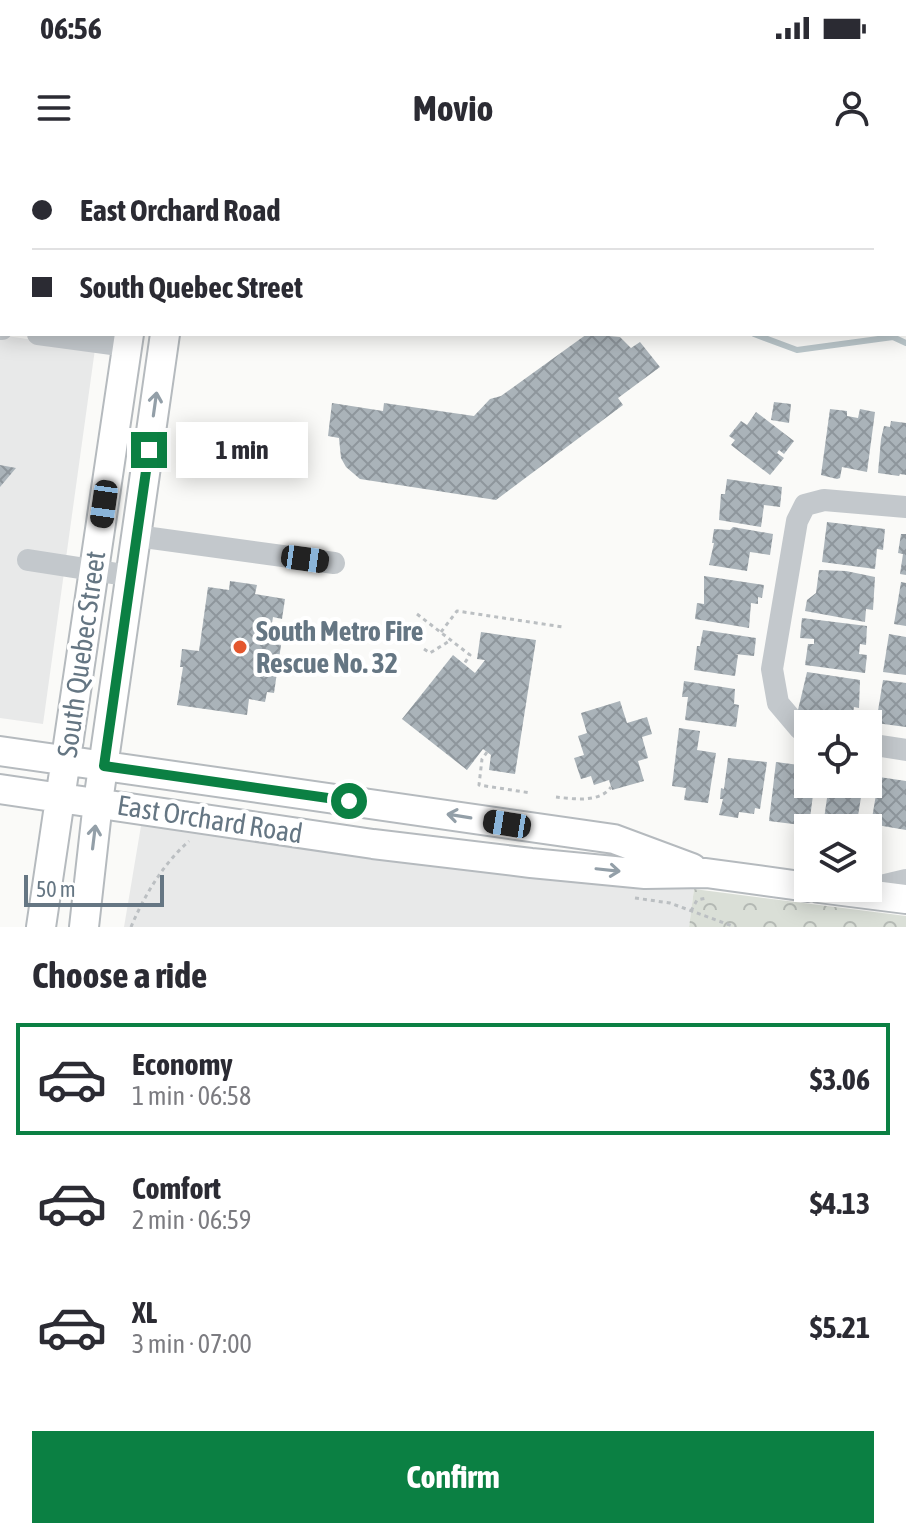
<!DOCTYPE html>
<html lang="en">
<head>
<meta charset="utf-8">
<style>
  :root { --surface:#fff; --page:#f2f2f3; --text:#2b2b33; --muted:#7c7c81; --line:#e1e1e2; --accent:#0b8043 }
  body { margin:0; font-family:"Asap Condensed",sans-serif; background:var(--page); color:var(--text); height:100vh; display:flex; flex-direction:column; font-size:30px; white-space:nowrap }
  * { box-sizing:border-box; margin:0 }
  p { font-size:26px; color:var(--muted) }
  .icon { flex:none; width:44px; height:44px; fill:none; stroke:currentColor; stroke-width:2; stroke-linecap:round; stroke-linejoin:round }
  .map { position:relative; height:767px; overflow:hidden }
  .details { display:flex; flex-direction:column; background:var(--surface); flex:1 }
  .details>* { flex:none }
  .banner { position:absolute; left:0px; top:0px; width:906px; height:176px; box-shadow:0 4px 20px #0003; display:grid; align-content:center; height:176px; padding:0 32px; background:var(--surface) }
  .tools { position:absolute; left:794px; top:550px; display:grid; gap:16px }
  .tools a { display:grid; place-items:center; width:88px; height:88px; border-radius:0px; background:var(--surface); box-shadow:0 4px 20px #0003; font-size:40px }
  .scale { position:absolute; left:24px; bottom:20px; width:140px; box-sizing:border-box; padding-left:8px; border:4px solid #657683; border-top:0; font-size:22px; line-height:28px; white-space:nowrap; color:#657683; -webkit-text-stroke:6px #fff; paint-order:stroke }
  .end { position:absolute; width:36px; height:36px; margin:-18px; border:10px solid #0b8043; background:#fff; box-shadow:0 0 0 4px #fff }
  .from { border-radius:50% }
  .bubble { position:absolute; height:56px; border-radius:0px; background:var(--surface); box-shadow:0 4px 20px #0003; font-size:26px; font-weight:700; line-height:56px; text-align:center }
  .car { position:absolute; width:24px; height:48px; margin:-24px -12px; border-radius:10px; box-shadow:0 0 6px 2px #0007; background:linear-gradient(#222 24%,#8ab4d8 0 40%,#222 0 76%,#8ab4d8 0 86%,#222 0) }
  .banner b { display:flex; align-items:center; gap:28px; height:76px; font-size:30px }
  .banner b+b { border-top:2px solid var(--line) }
  .banner i { width:20px; height:20px; background:var(--text) }
  ul { padding:0; list-style:none }
  li { display:flex; align-items:center; gap:24px; height:112px; margin:0 16px 12px; padding:0 16px; border:4px solid transparent; border-radius:0px }
  li div { flex:1 }
  li b { display:block; font-size:30px }
  li em { font-style:normal; font-weight:700 }
  li.on { border-color:var(--accent) }
  li>.icon { width:72px; height:72px; stroke-width:1.5 }
  h2 { padding:0 32px; font-size:36px; line-height:96px }
  .cta { display:flex; gap:16px; margin-top:auto; padding:16px 32px }
  .cta a { flex:1; height:92px; border-radius:0px; background:var(--accent); color:#fff; font-size:32px; font-weight:700; line-height:92px; text-align:center }
  .status { display:flex; justify-content:space-between; align-items:center; height:56px; padding:0 40px; background:var(--surface); direction:ltr }
  .status svg { height:22px; fill:currentColor }
  header { display:flex; justify-content:space-between; align-items:center; height:104px; padding:0 32px; background:var(--surface); font-size:36px; font-weight:700 }
  .map>svg:first-child { display:block }
  .built { fill:#e8e9e9 }
  .park { fill:url(#park-crowns) }
  .lines { fill:none; stroke-linecap:round; stroke-linejoin:round }
  .stream { stroke:#bbc7cb; stroke-width:6 }
  .building { fill:url(#building-cross-hatch) }
  .major-casing { stroke:#b5babe; stroke-width:32 }
  .path { stroke:#bbbfc2; stroke-width:3; stroke-dasharray:4 4; stroke-linecap:butt }
  .minor { stroke:#c3c8cc; stroke-width:22 }
  .major { stroke:#fff; stroke-width:28 }
  .oneway { stroke:#939fa8 }
  .route { stroke:#0b8043; stroke-width:10 }
  .poi-dot { fill:#e4572e; stroke:#fff; stroke-width:3 }
  .labels { text-anchor:middle; dominant-baseline:central; stroke-width:8; stroke-linejoin:round; paint-order:stroke }
  .poi-label { font-size:28px; font-weight:bold; fill:#657683; stroke:#fff; text-anchor:start }
  .street-label { font-size:28px; fill:#657683; stroke:#fff }
</style>
</head>
<body>
<div class="status"><b>06:56</b><svg viewBox="0 0 49 12"><path d="M0 12V9h3v3zM5 12V6h3v6zM10 12V3h3v9zM15 12V0h3v12zM26 1h20v11H26zM47 4h2v5h-2z"/></svg></div>
<header><svg class="icon" aria-label="menu" viewBox="0 0 24 24"><path d="M4 6h16M4 12h16M4 18h16"/></svg>Movio<svg class="icon" aria-label="person" viewBox="0 0 24 24"><circle cx="12" cy="8" r="4"/><path d="M4 21q1-7 8-7t8 7"/></svg></header>
<div class="map">
<svg width="906" height="767" viewBox="0 0 906 767">
  <defs>
    <pattern id="park-crowns" width="20" height="18" patternUnits="userSpaceOnUse" patternTransform="scale(2)"><rect width="20" height="18" fill="#dadfd7"/><path d="M2 6a3 3 0 1 1 6 0M12 15a3 3 0 1 1 6 0" fill="none" stroke="#b4b9b4"/></pattern>
    <pattern id="building-cross-hatch" width="8" height="8" patternUnits="userSpaceOnUse" patternTransform="scale(2)"><rect width="8" height="8" fill="#aab3b9"/><path d="M0 0l8 8M0 8l8-8" fill="none" stroke="#8e969c"/></pattern>
  </defs>
  <rect width="100%" height="100%" fill="#fafaf8"/>
  <path class="built" d="M0,175L95,189L43,564L0,558Z
    M142,660L694,729L689,767H124Z"/>
  <path class="park" d="M694,729L906,756V767H689Z"/>
  <g class="lines">
    <path class="stream" d="M39,0L42,2
      M754,174L797,190L893,177L906,183"/>
  </g>
  <path class="building" d="M587,174L620,177L631,188L640,182L660,207L618,238L623,245L496,340L360,319L346,307L341,298L339,278L328,276L332,243L383,251L384,243L474,256L490,239L501,236Z
    M774,242L791,244L789,263L771,260Z
    M830,249L847,251V256L858,258L860,249L875,252L867,312L842,307L840,318L837,319L821,315Z
    M756,252L794,281L784,294L779,290L777,293L784,298L770,315L731,285L735,280L729,276L741,261L747,265Z
    M891,261L906,263V315L900,314L899,316L878,313L881,279L884,266L890,267Z
    M0,305L16,308L0,327Z
    M727,319L782,327L780,347L764,345L761,367L719,360L721,334H725Z
    M827,362L885,369L883,390L877,389L875,409L822,402Z
    M733,367L773,374L770,395L750,392L747,411L709,405L714,383H712L714,369L730,370Z
    M901,374H906V415L900,414L903,394L898,393Z
    M819,410L846,411L875,417L873,450L866,449L865,462L805,451L807,440L816,433Z
    M704,416L764,425L762,438L758,437V444L751,443L749,468L695,459L697,443L704,444Z
    M230,421L257,425L255,434L285,439L282,459L273,457L269,483L281,485L274,533L267,532L265,542L249,539L247,555L177,545L183,507H180L182,489L199,491L208,427L229,430Z
    M901,422L906,423V466L894,464Z
    M802,458L867,466L866,485L860,484L859,494L867,495L865,513L805,505L808,484H814V479L800,478Z
    M703,470L756,478L754,496L735,494L738,495L735,516L694,510L697,486H700Z
    M481,472L536,480L515,614L489,610L491,595L483,589L467,610L402,559L453,495L475,513L485,500L477,499Z
    M889,474L906,477V515L883,512Z
    M807,512L860,520L859,548L854,547L852,561L809,555L810,551L798,550Z
    M883,520L906,523V567L876,563Z
    M684,521L735,529L734,544L739,545L736,567L685,560L688,537H682Z
    M620,541L627,563L647,557L652,574L642,577L648,598L638,601L644,621L612,630L609,620L594,625L591,616L581,619L574,598L584,595L578,576L587,573L581,553Z
    M679,568L700,571L697,590L716,593L708,643L684,640L686,628L672,626Z
    M728,598L767,602L760,649L755,648L754,654L739,652L738,658L719,655L723,639H720L721,628L724,629Z
    M776,602L799,605L796,625L814,627L809,666L769,661Z
    M879,617L906,621V670L871,664Z
    M829,624L863,625L856,668H846V663L824,659Z"/>
  <g class="lines">
    <defs>
      <path id="major" d="M155,2V0
        M190,2V0
        M0,591L614,679L692,708
        M0,629L373,684L531,703L645,714L706,713L808,727
        M819,728L906,739
        M41,767L129,174
        M84,767L98,642L165,174"/>
    </defs>
    <use href="#major" class="major-casing"/>
    <path class="path" d="M0,34L2,35
      M417,454L470,495L464,504
      M441,472L457,451L563,467
      M424,489L430,493L451,480
      M487,592L482,599L479,625L531,633
      M556,637C574,639 600,643 611,627
      M635,738L670,743L735,767
      M691,751L697,740L707,738
      M131,767C144,736 163,704 189,681"/>
    <path class="minor" d="M893,0L896,2
      M0,169H2
      M38,174L127,186
      M137,376L334,403
      M28,400L131,416
      M808,571L800,569L778,543L772,509L797,361L805,345L824,340L906,347
      M868,584L906,590
      M864,730L906,720"/>
    <use href="#major" class="major"/>
  </g>
  <defs><path id="oneway-shaft" d="M-6 0H5M1.5-3L5.5 0L1.5 3" fill="none" stroke-width="1.6" stroke-linecap="round" stroke-linejoin="round" transform="scale(2)"/></defs>
  <g class="oneway">
    <use href="#oneway-shaft" transform="translate(155 244) rotate(-82)"/>
    <use href="#oneway-shaft" transform="translate(459 656) rotate(-171)"/>
    <use href="#oneway-shaft" transform="translate(94 677) rotate(-83)"/>
    <use href="#oneway-shaft" transform="translate(608 710) rotate(6)"/>
  </g>
  <g class="lines">
    <path class="route" d="M149,290L104,606L349,641"/>
  </g>
  <circle class="poi-dot" cx="240" cy="487" r="8"/>
  <g class="labels">
    <g class="poi-label">
      <text x="256" y="471">South Metro Fire<tspan x="256" dy="32">Rescue No. 32</tspan></text>
    </g>
    <g class="street-label">
      <text transform="translate(81 494) rotate(-82)">South Quebec Street</text>
      <text transform="translate(210 659) rotate(9)">East Orchard Road</text>
    </g>
  </g>
</svg>
<div class="tools">
<a><svg class="icon" aria-label="locate" viewBox="0 0 24 24"><circle cx="12" cy="12" r="6"/><path d="M12 2v4M12 18v4M2 12h4M18 12h4"/></svg></a>
<a><svg class="icon" aria-label="layers" viewBox="0 0 24 24"><path d="M12 4l9 5-9 5-9-5zM3 14l9 5 9-5"/></svg></a>
</div>
<div class="scale">50 m</div>
<i class="end from" style="left:349px;top:641px"></i>
<i class="end" style="left:149px;top:290px"></i>
<div class="bubble" style="left:176px;top:262px;width:132px">1 min</div>
<i class="car" style="left:104px;top:344px;rotate:188deg"></i>
<i class="car" style="left:305px;top:399px;rotate:98deg"></i>
<i class="car" style="left:507px;top:664px;rotate:279deg"></i>
<div class="banner">
<b><i class="from"></i>East Orchard Road</b>
<b><i></i>South Quebec Street</b>
</div>
</div>
<section class="details">
<h2>Choose a ride</h2>
<ul>
<li class="on"><svg class="icon" aria-label="car" viewBox="0 0 24 24"><path d="M5 17H2v-5l4-1 3-4h7l3 4 3 1v5h-3M9 17h6M6 11h13"/><circle cx="7" cy="17" r="2"/><circle cx="17" cy="17" r="2"/></svg><div><b>Economy</b><p>1 min · 06:58</p></div><em>$3.06</em></li>
<li><svg class="icon" aria-label="car" viewBox="0 0 24 24"><path d="M5 17H2v-5l4-1 3-4h7l3 4 3 1v5h-3M9 17h6M6 11h13"/><circle cx="7" cy="17" r="2"/><circle cx="17" cy="17" r="2"/></svg><div><b>Comfort</b><p>2 min · 06:59</p></div><em>$4.13</em></li>
<li><svg class="icon" aria-label="car" viewBox="0 0 24 24"><path d="M5 17H2v-5l4-1 3-4h7l3 4 3 1v5h-3M9 17h6M6 11h13"/><circle cx="7" cy="17" r="2"/><circle cx="17" cy="17" r="2"/></svg><div><b>XL</b><p>3 min · 07:00</p></div><em>$5.21</em></li>
</ul>
<div class="cta"><a>Confirm</a></div>
</section>
</body>
</html>
